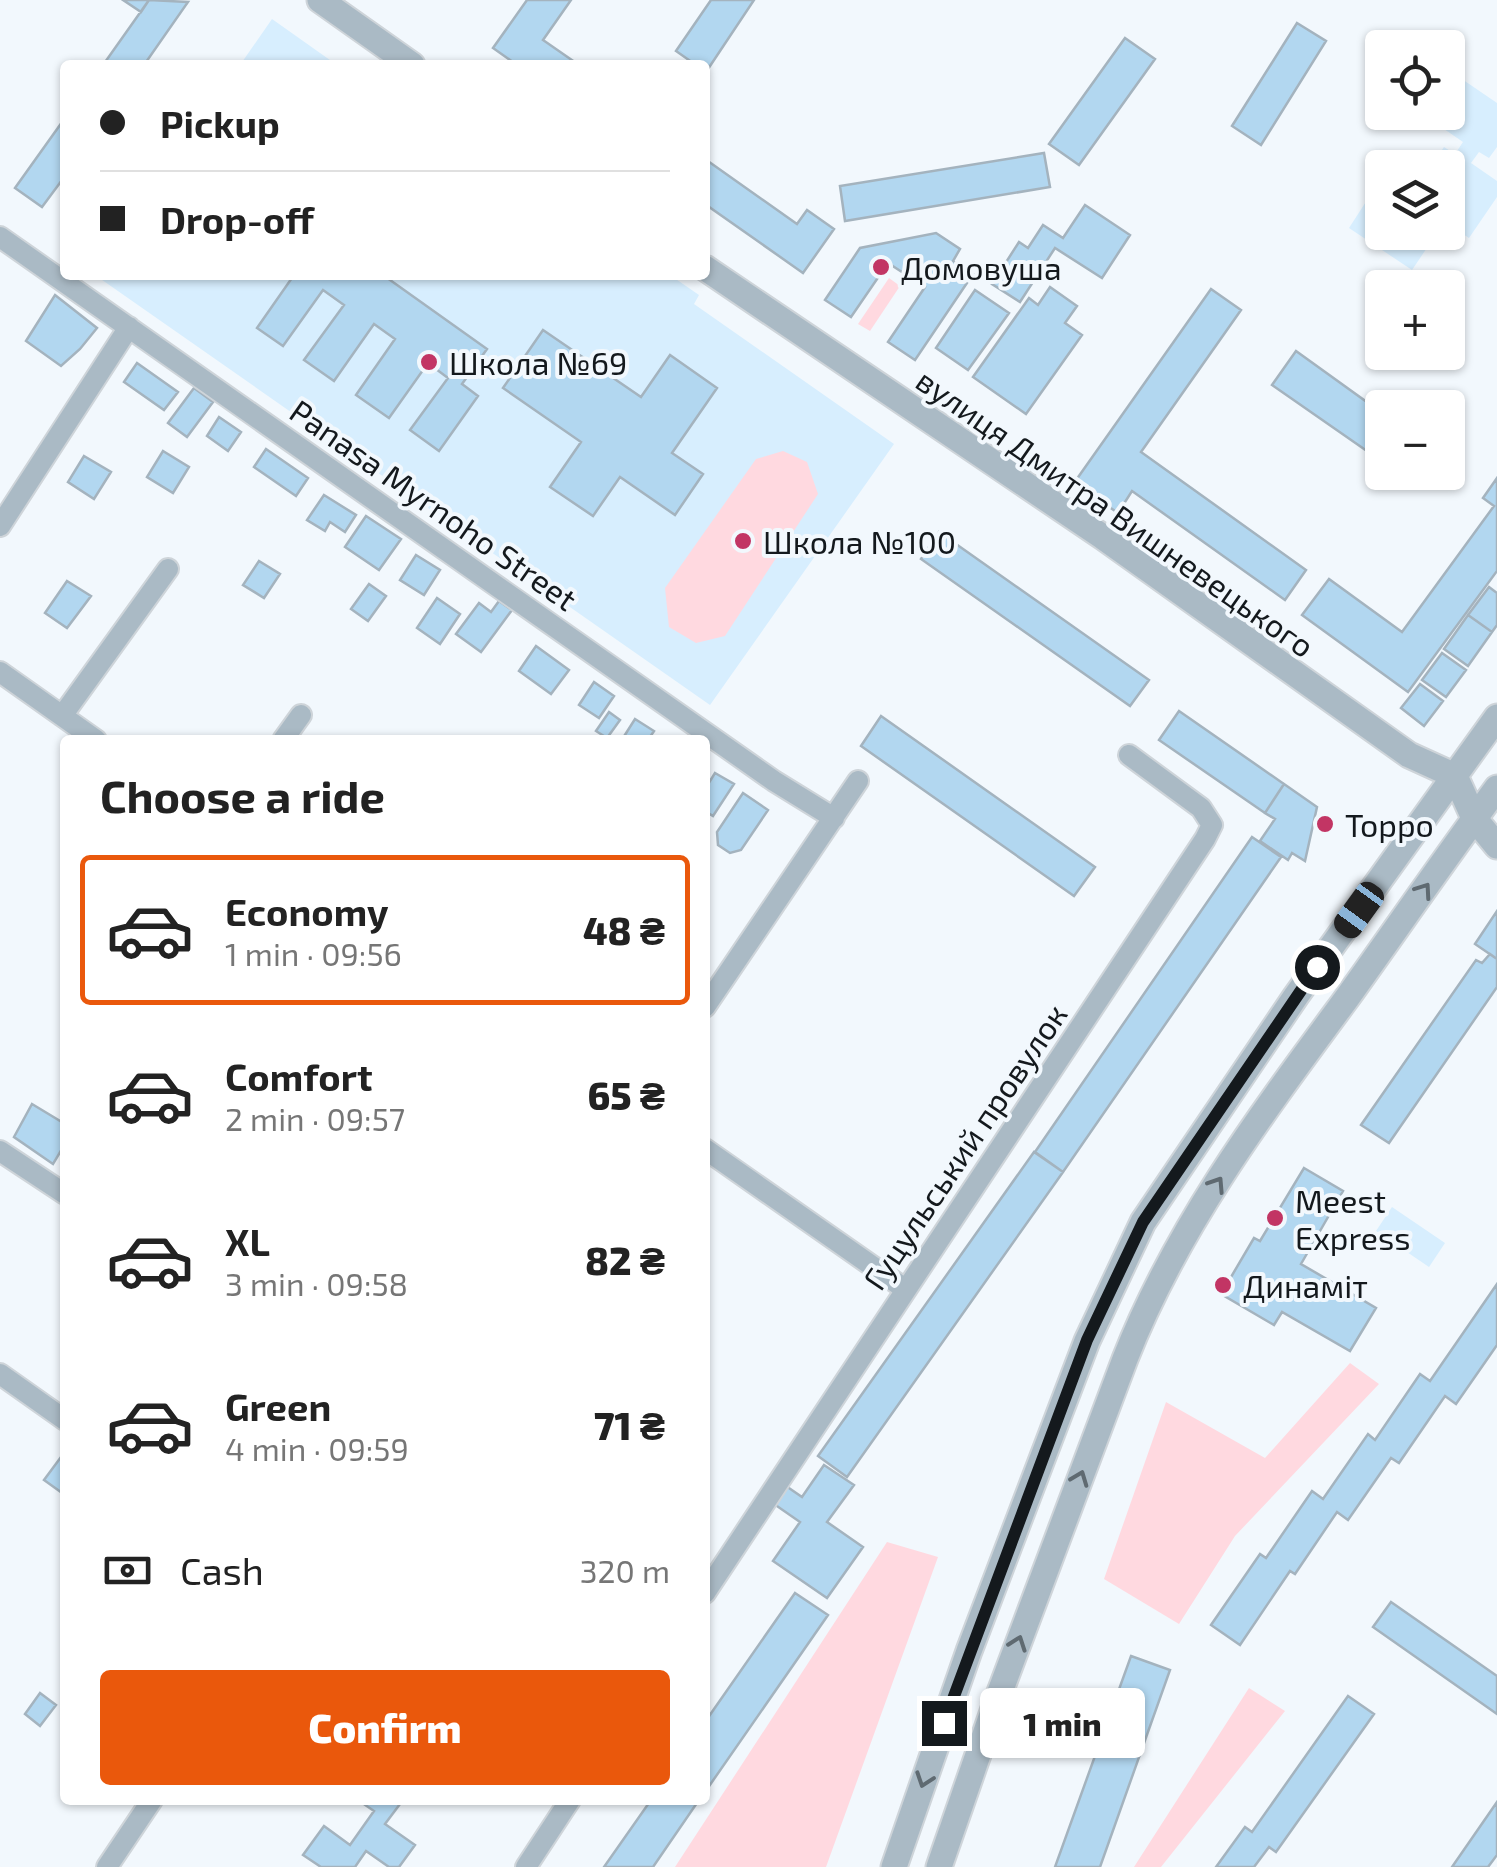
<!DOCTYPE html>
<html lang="en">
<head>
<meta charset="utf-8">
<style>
  :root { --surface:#fff; --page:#f2f2f2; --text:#222; --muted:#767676; --line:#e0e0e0; --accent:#ea580c }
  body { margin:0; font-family:"Exo 2",sans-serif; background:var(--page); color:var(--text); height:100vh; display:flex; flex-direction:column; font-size:38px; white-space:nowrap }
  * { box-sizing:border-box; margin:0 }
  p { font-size:32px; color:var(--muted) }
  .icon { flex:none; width:55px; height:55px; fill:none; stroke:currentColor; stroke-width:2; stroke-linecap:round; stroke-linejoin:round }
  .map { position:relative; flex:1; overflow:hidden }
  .drawer { position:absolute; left:60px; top:735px; width:650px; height:1070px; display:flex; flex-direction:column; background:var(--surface); border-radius:10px; box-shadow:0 2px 8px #0004 }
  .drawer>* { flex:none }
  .guide { position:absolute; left:60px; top:60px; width:650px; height:220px; border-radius:10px; box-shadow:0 2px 8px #0004; display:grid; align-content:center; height:220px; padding:0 40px; background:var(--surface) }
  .controls { position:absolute; left:1365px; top:30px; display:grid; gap:20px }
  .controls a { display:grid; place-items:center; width:100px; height:100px; border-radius:10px; background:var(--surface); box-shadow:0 2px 8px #0004; font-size:50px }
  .end { position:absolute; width:45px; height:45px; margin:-22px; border:12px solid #14191d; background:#fff; box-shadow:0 0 0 5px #fff }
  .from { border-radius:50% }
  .bubble { position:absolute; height:70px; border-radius:10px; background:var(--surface); box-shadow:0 2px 8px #0004; font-size:32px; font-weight:800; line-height:70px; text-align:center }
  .car { position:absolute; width:30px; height:60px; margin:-30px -15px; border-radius:12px; box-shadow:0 0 8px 2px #0007; background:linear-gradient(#222 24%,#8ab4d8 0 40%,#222 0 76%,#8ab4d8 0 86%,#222 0) }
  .guide b { display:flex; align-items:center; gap:35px; height:95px; font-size:38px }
  .guide b+b { border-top:2px solid var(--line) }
  .guide i { width:25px; height:25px; background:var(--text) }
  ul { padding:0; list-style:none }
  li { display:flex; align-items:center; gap:30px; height:150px; margin:0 20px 15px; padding:0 20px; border:5px solid transparent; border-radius:10px }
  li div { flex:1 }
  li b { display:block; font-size:38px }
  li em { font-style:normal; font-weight:800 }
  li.selected { border-color:var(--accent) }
  li>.icon { width:90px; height:90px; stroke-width:1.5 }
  h2 { padding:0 40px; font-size:45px; line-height:120px }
  .pay { display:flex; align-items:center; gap:25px; height:110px; padding:0 40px; font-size:38px }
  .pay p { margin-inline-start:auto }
  .action { display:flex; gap:20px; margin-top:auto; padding:20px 40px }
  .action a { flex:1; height:115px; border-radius:10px; background:var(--accent); color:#fff; font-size:40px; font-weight:800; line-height:115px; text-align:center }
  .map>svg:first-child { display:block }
  .built { fill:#d7eefe }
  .green { fill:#ffd9e0 }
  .building { fill:#b2d7f0; stroke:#a4b3be; stroke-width:2.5 }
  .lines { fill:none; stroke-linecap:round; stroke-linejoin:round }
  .minor-casing { stroke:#ced4d9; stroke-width:24 }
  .tertiary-casing { stroke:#ced4d9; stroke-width:29 }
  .minor { stroke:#aabac5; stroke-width:20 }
  .tertiary { stroke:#aabac5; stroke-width:25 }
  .oneway { stroke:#5f6a71 }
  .route { stroke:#14191d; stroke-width:12 }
  .poi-dot { fill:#c23564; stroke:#f2f8fd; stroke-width:4 }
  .labels { text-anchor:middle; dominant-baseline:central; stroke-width:8; stroke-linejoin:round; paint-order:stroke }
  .poi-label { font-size:32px; fill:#14191d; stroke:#f2f8fd; text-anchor:start }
  .street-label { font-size:32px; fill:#14191d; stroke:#f2f8fd }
</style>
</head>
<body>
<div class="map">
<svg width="1497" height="1867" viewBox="0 0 1497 1867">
  <rect width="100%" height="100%" fill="#f2f8fd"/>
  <path class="built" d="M272,19L337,65H240Z
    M1456,75L1497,103V147L1489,158L1479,152L1471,163L1497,181V197L1469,238L1448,224V168L1430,167L1444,147L1455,154L1463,142L1428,118L1431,113L1448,112V88Z
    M1378,183L1382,186V232L1437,233L1412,270L1349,228Z
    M95,275H670L699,295L694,304L894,444L710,705Z
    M1392,1207L1445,1243L1429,1267L1376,1231Z"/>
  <path class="green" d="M889,278L900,286L870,331L858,324Z
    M783,451L807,462L818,494L725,636L696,643L669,627L665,588L756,459Z
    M1350,1363L1379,1384L1235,1536L1179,1624L1104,1579L1166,1402L1265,1458Z
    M887,1542L938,1557L826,1867H675Z
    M1249,1688L1285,1711L1161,1867H1134Z"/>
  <path class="building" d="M123,0H149L141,12Z
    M149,0L188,2L144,65H103Z
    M527,0H571L543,40L579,65H517L493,48Z
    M711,0H754L706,72L705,65H696L676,51Z
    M1297,23L1326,41L1261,145L1232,126Z
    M1125,38L1155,59L1079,165L1049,144Z
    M65,118V176L42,207L15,188Z
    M1044,153L1050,187L845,221L840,186Z
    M705,159L797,224L807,210L834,229L803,273L705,204Z
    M1085,205L1130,235L1102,278L1055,248L1020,302L992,284L1019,242L1028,248L1043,225L1063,238Z
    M936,233L960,249L953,261L973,274L915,360L888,342L925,287L888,263L851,317L825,300L860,248Z
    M294,275H383L487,349L462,384L478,396L439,451L410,430L448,378L428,363L389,418L356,395L395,339L374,324L334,381L304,360L344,305L323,290L283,346L257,328Z
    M1050,287L1077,306L1065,323L1082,335L1026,414L973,377L1029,298L1038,305Z
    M1211,289L1241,310L1141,452L1306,570L1285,600L1132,491L1118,513L1074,483Z
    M975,290L1009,313L968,370L936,348Z
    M55,295L97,328L80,349L61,366L26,341Z
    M543,330L641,397L670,355L717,388L672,453L703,474L675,515L620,477L593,516L550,487L581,442L503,388Z
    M1296,351L1382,413V451L1377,458L1272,385Z
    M137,363L178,392L164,410L124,382Z
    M194,388L213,402L187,437L168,423Z
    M219,417L241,432L228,451L207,436Z
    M266,449L308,478L296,496L254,467Z
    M163,451L189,467L173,493L147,477Z
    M84,456L111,472L94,499L68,482Z
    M1497,478V571L1408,692L1302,615L1329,579L1402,632L1494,506L1483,498Z
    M324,495L356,515L345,532L330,522L325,531L307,520Z
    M366,516L401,539L379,570L345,547Z
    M939,532L1149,680L1130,706L921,559Z
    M416,555L440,570L424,595L400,580Z
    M259,561L280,574L264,598L243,585Z
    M67,581L91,596L67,628L45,613Z
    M369,584L386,596L368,621L351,609Z
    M1489,587L1497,593V625L1492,632L1468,615Z
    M437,598L460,614L440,644L417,628Z
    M499,601L512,610L481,652L456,634L479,603L491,612Z
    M1468,615L1492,632L1468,666L1444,649Z
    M536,646L569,670L551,694L519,671Z
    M1442,653L1466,670L1446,697L1422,680Z
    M594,682L614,696L599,718L579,705Z
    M1420,684L1443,701L1424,726L1401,708Z
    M1179,711L1284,784L1265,813L1159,740Z
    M609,712L620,720L607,738L596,731Z
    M881,716L1095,867L1074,896L861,746Z
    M635,719L654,731L648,740L623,738Z
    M715,773L734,784L713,816L705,811V789Z
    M1284,784L1317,807L1305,861L1292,853L1288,860L1260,841L1275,819L1265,813Z
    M743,793L768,810L741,850L730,853L718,845L717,832Z
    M1252,837L1281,857L1063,1172L1035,1152Z
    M1497,911V959L1475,944Z
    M1490,954L1497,959V987L1389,1143L1361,1125L1476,960L1482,963Z
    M32,1104L65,1124V1144L53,1164L14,1137Z
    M1034,1152L1063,1172L847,1477L818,1456Z
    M1304,1168L1343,1191L1301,1264L1376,1308L1350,1351L1282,1312L1274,1325L1221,1294L1254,1238L1260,1241Z
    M1497,1284V1345L1456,1404L1445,1396L1399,1463L1391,1458L1348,1520L1337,1512L1295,1574L1290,1571L1240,1645L1211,1625L1260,1554L1266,1558L1312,1491L1323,1499L1368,1434L1375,1440L1420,1374L1430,1381Z
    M61,1457L65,1460V1495L44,1480Z
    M824,1465L854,1485L827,1522L863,1547L827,1598L773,1561L800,1522L774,1504L786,1486L802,1497Z
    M795,1593L828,1615L705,1792V1722Z
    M1391,1602L1497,1676V1714L1373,1627Z
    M1131,1656L1170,1670L1100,1867H1055Z
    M40,1693L56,1705L40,1726L25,1714Z
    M1348,1696L1374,1714L1276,1852L1269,1847L1254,1867H1216L1245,1827L1252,1832Z
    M358,1800H403L385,1824L415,1845L399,1867H389L366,1851L355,1867H321L303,1855L324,1826L350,1845L374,1811Z
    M651,1800H699L653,1867H604Z
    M1497,1802V1855L1488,1867H1452Z"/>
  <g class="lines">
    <defs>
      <path id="minor" d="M0,237L774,781L834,818
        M0,526L129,327
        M0,672L96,740
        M62,716L168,569
        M283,740L301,715
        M705,1007L858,781
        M705,1149L905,1289
        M0,1151L65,1194
        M0,1374L65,1420
        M705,1593L1205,839L1212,825L1201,808L1129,755
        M107,1867L152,1800
        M526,1867L570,1800"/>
      <path id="tertiary" d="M320,0L412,65
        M705,268L1103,537L1409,755L1455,776L1474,818L1497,846
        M894,1867L969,1651L1087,1341L1143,1222L1296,996L1497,717
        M939,1867L997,1700L1125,1359C1177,1226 1263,1112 1347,998C1397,928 1446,857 1497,788"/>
    </defs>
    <use href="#minor" class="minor-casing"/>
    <use href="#tertiary" class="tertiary-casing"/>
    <use href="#minor" class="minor"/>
    <use href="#tertiary" class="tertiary"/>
  </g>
  <defs><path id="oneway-chevron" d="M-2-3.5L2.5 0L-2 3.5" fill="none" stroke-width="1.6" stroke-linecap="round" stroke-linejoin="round" transform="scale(2.5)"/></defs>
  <g class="oneway">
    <use href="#oneway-chevron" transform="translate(1424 890) rotate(-55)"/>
    <use href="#oneway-chevron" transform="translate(1217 1184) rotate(-57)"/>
    <use href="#oneway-chevron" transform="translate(1080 1478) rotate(-69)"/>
    <use href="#oneway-chevron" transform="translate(1018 1643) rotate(-70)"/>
    <use href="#oneway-chevron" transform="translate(924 1780) rotate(109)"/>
  </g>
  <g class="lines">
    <path class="route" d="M944,1723L1087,1340L1143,1222L1317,967"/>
  </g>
  <g class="poi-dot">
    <circle cx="881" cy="267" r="10"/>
    <circle cx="429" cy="362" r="10"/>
    <circle cx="743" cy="541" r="10"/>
    <circle cx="1325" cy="824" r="10"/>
    <circle cx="1275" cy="1218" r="10"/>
    <circle cx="1223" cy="1285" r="10"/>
  </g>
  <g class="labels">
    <g class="poi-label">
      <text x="901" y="267">Домовуша</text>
      <text x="449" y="362">Школа №69</text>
      <text x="763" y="541">Школа №100</text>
      <text x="1345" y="824">Торро</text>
      <text x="1295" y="1200">Meest<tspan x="1295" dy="37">Express</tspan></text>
      <text x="1243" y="1285">Динаміт</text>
    </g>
    <g class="street-label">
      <text transform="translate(434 504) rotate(35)">Panasa Myrnoho Street</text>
      <text transform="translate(1116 512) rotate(35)">вулиця Дмитра Вишневецького</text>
      <text transform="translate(964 1146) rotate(-56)">Гуцульський провулок</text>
    </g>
  </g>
</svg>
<div class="controls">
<a><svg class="icon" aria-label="locate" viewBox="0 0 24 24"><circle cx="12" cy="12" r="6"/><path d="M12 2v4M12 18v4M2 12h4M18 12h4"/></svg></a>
<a><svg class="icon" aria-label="layers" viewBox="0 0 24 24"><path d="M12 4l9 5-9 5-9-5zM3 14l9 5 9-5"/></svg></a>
<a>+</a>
<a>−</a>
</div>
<i class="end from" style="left:1317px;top:967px"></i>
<i class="end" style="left:944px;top:1723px"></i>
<div class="bubble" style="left:980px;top:1688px;width:165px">1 min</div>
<i class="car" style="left:1359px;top:910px;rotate:216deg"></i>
<div class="guide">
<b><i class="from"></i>Pickup</b>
<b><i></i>Drop-off</b>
</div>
<section class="drawer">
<h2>Choose a ride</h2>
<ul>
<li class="selected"><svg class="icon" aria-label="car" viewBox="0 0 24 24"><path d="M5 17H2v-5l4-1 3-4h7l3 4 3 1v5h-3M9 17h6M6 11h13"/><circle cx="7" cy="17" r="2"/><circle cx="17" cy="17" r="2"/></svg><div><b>Economy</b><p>1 min · 09:56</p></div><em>48 ₴</em></li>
<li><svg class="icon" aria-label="car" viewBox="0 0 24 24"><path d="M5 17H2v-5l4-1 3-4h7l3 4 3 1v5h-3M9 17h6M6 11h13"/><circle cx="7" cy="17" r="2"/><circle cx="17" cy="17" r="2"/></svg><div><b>Comfort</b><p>2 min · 09:57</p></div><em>65 ₴</em></li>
<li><svg class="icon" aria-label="car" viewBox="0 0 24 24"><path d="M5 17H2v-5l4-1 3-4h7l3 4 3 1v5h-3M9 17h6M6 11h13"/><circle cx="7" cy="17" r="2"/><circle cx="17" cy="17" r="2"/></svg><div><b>XL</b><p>3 min · 09:58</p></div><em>82 ₴</em></li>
<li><svg class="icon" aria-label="car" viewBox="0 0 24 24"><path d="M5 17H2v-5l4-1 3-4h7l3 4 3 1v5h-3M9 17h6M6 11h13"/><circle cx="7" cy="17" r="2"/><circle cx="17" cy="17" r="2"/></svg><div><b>Green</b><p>4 min · 09:59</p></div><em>71 ₴</em></li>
</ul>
<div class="pay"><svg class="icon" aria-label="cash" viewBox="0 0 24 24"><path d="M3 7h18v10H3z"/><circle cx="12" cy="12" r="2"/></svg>Cash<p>320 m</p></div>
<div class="action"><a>Confirm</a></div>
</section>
</div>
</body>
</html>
